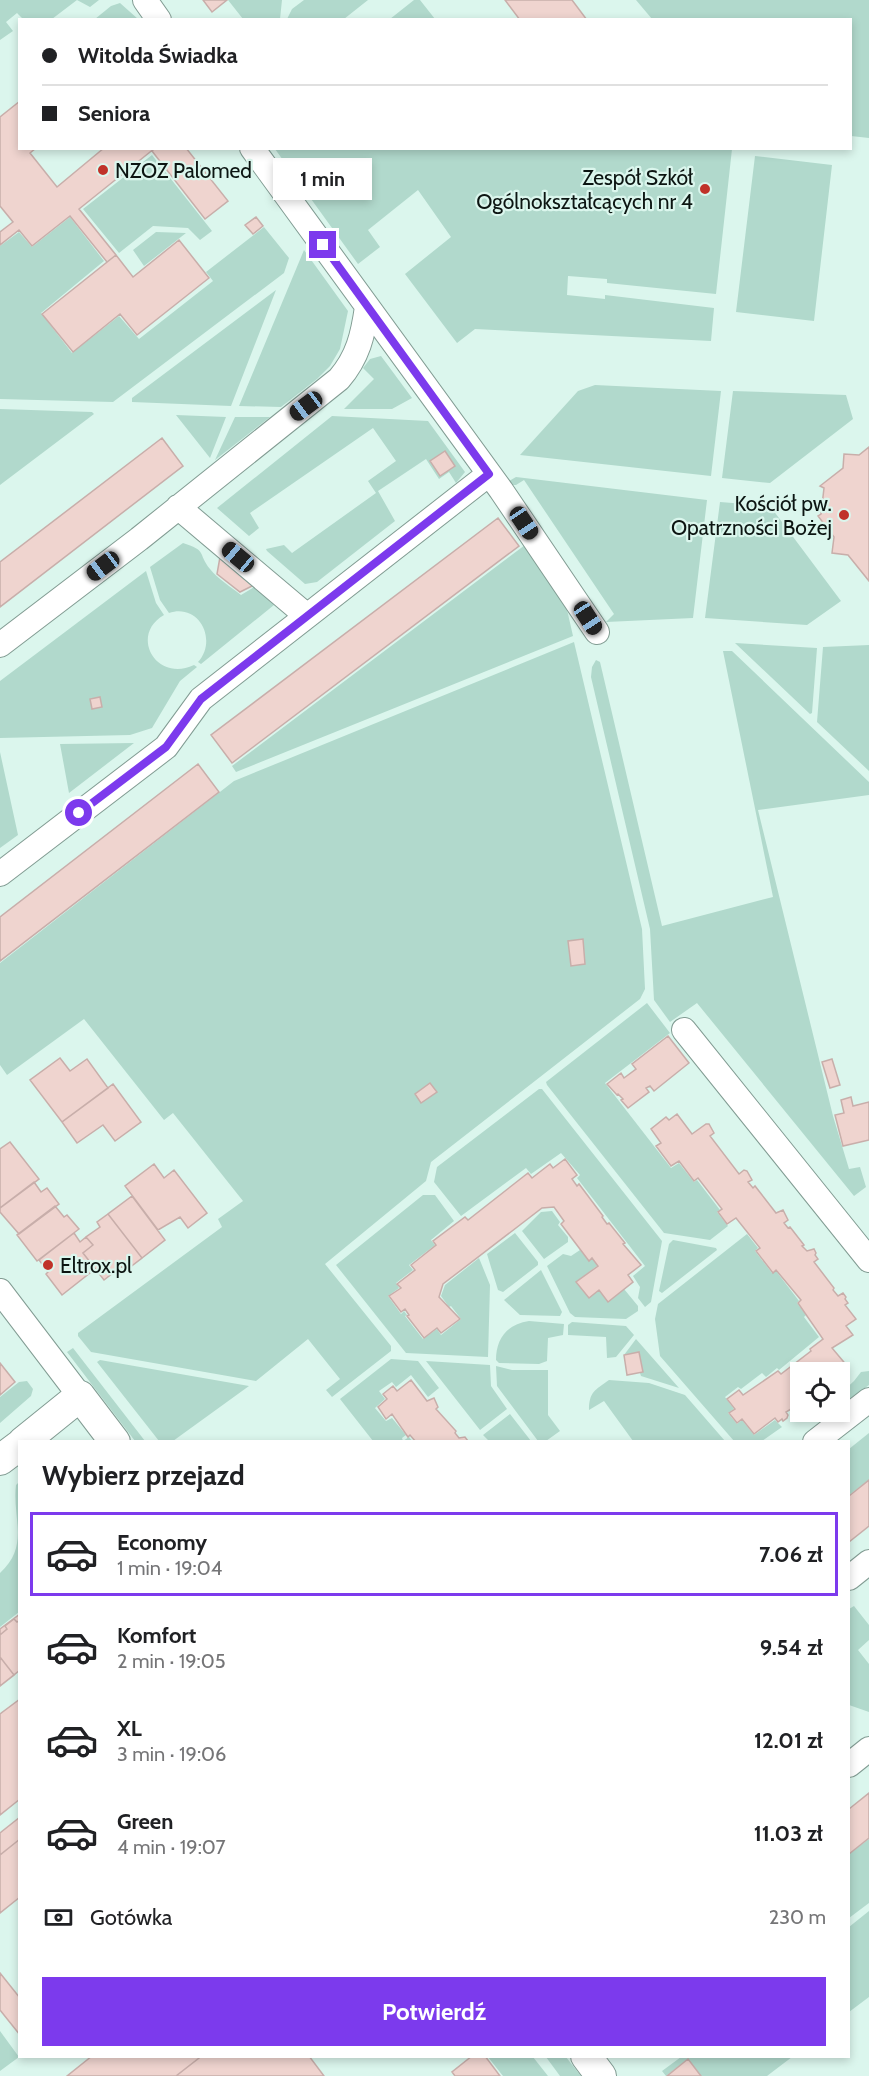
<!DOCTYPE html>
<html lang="pl">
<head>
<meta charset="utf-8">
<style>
  :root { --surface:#fff; --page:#f2f2f2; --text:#202124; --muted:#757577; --line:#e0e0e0; --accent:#7c3aed }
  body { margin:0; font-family:Cabin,sans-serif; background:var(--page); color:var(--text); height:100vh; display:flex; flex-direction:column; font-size:22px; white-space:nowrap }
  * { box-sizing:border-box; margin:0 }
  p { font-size:20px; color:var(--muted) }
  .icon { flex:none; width:33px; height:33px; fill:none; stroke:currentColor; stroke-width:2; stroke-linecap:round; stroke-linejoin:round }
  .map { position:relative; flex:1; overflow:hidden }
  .sheet { position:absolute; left:18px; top:1440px; width:832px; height:618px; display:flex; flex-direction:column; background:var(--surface); border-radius:0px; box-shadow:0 3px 9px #0003 }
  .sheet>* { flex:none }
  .guide { position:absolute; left:18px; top:18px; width:834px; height:132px; border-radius:0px; box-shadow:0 3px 9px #0003; display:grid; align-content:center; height:132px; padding:0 24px; background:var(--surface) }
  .tools { position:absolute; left:790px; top:1362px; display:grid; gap:12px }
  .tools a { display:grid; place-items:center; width:60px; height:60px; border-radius:0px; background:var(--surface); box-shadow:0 3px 9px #0003; font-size:30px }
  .end { position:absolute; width:27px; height:27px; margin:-14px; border:8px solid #7c3aed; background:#fff; box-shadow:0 0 0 3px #fff }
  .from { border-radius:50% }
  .bubble { position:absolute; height:42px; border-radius:0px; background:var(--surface); box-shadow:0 3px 9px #0003; font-size:20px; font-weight:700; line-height:42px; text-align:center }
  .car { position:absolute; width:18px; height:36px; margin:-18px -9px; border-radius:8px; box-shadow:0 0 4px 2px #0007; background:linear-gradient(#222 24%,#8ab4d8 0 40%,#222 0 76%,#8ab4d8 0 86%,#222 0) }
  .guide b { display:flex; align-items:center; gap:21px; height:57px; font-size:22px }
  .guide b+b { border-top:2px solid var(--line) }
  .guide i { width:15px; height:15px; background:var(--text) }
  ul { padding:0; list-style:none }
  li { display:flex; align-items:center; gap:18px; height:84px; margin:0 12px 9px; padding:0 12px; border:3px solid transparent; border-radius:0px }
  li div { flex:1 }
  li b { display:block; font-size:22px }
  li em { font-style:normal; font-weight:700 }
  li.current { border-color:var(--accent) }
  li>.icon { width:54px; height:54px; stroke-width:1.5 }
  h2 { padding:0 24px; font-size:27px; line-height:72px }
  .pay { display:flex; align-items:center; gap:15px; height:66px; padding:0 24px; font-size:22px }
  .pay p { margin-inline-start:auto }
  .action { display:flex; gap:12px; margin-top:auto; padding:12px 24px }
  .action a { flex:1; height:69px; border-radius:0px; background:var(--accent); color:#fff; font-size:24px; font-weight:700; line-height:69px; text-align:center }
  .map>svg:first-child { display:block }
  .green { fill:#b1d9cc }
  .building { fill:#efd4cf; stroke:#c8aeaa; stroke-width:1.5 }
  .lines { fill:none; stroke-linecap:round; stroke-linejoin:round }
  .minor-casing { stroke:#829c93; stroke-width:26 }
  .tertiary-casing { stroke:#829c93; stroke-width:32 }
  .minor { stroke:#fff; stroke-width:24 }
  .tertiary { stroke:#fff; stroke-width:30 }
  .route { stroke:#7c3aed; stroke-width:8 }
  .poi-dot { fill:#c03229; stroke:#dbf6ed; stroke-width:2 }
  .labels { text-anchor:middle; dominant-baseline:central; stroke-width:4.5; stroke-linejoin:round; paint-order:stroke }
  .poi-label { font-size:21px; fill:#0c1512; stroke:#dbf6ed; text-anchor:start }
</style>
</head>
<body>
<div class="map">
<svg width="869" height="2076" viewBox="0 0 869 2076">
  <rect width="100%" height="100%" fill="#dbf6ed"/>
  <path class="green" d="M0,0H99L90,7L77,0L52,19H23L17,13L6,22L13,31L0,40Z
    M228,0H282L280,19H243Z
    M304,0H368L344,19H287L292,9Z
    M414,0H420L435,19H390Z
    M636,0H869V138L851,136L850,20L652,19Z
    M120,3L138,19H95L111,6Z
    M275,149H732L716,294L607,283V279L568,276L567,295L605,299V295L714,308L711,341L475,329L457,343L405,274L451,237L418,190L368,230L380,247L358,264Z
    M152,155L212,231L200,240L188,228L153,226L119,253L83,209Z
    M755,156L832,165L814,321L736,312Z
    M70,217L104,261L41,313L72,353L119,316L139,339L213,281L206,272L264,227L289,258L284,273L113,402L0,399V246L19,232L32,247Z
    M156,232L186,233L144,266L133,250Z
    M304,250L348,311L340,349L330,366L317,379L281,407L239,406Z
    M276,290L231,406L132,402V398Z
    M381,356L412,398L392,409H344L374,379L363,368L370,359Z
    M595,385L721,391L711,476L520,455L578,391Z
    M733,391L846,395L853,419L770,483L722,478Z
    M0,409L92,412L94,414L0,485Z
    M176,415L226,417L210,458Z
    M332,416L428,421L465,472L456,483L449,472L439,479L426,459L378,491L395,521L317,582L305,584L267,551L266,549L284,545L292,553L376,493L368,481L396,461L373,428L250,513L259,528L249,536L217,508Z
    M235,417H270L215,460Z
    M516,477L707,500L693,618L606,622L614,614L524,480L516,485H510L509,481Z
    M720,502L770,506L841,601L807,625L705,618Z
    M529,542L563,592L573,636L236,772L232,766Z
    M183,543C208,551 197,553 210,569C218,579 231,587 241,595L256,586L274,605L201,664L198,662C218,640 199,603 169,613L160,600L150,567Z
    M146,571L156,603L164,615C129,635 156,683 194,665L197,667L180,681L152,728L130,735L0,738V681Z
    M574,642L642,929L645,989L640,999L431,1162L426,1181L325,1264L391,1346V1351L332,1397L326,1390L340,1379L308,1339L256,1381L91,1352L78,1336V1333L222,1227L218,1219L243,1201L173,1113L164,1120L84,1019L7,1075L0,1065V963L234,781Z
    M735,643L817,648L812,713L810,714Z
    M869,645V771L817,722L823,647Z
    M723,651H732L869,782V795L758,810L833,1116L849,1169L860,1167L866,1187L854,1196L697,1003L670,1022L654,1000L650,929L591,677L592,667L596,660L600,662L662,926L773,897Z
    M134,743L69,793L60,744Z
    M0,752L18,835L0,848Z
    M647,1003L670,1033L605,1083L671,1168L679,1163L694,1182L697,1180L720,1210L717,1212L728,1226L710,1240L664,1233L547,1085L546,1082Z
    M539,1089H542L662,1241L651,1302L645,1307L638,1298L640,1287L633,1276L645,1266L577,1178L580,1175L561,1153L531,1174L526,1168L461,1216L434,1182L437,1167Z
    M423,1195H435L454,1221L431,1240L435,1245L409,1265L413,1270L396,1283L399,1288L388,1296L401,1314L404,1311L407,1315L405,1316L423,1339L437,1329L441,1335L461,1319L451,1306L449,1307L441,1296L445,1285L479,1258L490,1285L488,1357L406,1353L336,1265Z
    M552,1211L560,1222L558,1225L568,1237V1242L544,1259L522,1231L541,1212Z
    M515,1233L538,1262V1265L503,1292L498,1290L487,1254Z
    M747,1234L758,1248L755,1251L772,1273L776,1271L799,1301L797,1303L806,1315L804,1317L819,1337L779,1370L777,1368L766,1377L762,1373L741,1389L738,1387L725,1397L734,1409L728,1413L737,1424L742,1420L754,1435L775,1420L782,1427L762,1441H734L660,1356L655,1319L658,1304Z
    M673,1240L716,1248L717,1250L662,1293L659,1291L669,1244Z
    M580,1250L589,1261L592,1258L598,1265L576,1282L589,1298L599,1290L608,1302L624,1289L638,1306V1311L626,1319L575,1317L570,1313L547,1266L563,1254L571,1256Z
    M541,1270L562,1312L560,1316L520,1315L504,1300Z
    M529,1321L564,1324L563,1335L548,1338L547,1361L539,1364L499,1363L496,1360C496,1339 507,1324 529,1321Z
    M572,1322L626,1326L634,1335L616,1357L607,1358L606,1337L568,1335V1325Z
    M636,1339L679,1388L641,1376L640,1373L643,1372L639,1352L624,1355Z
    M73,1348L145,1441H135L67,1352Z
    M391,1359L418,1361L439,1388L428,1397L411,1375L396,1387L392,1382L379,1391L385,1399L375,1408L386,1421L392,1418L406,1435L402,1438L403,1441L409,1437L412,1441H373L340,1399Z
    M100,1360L249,1386L173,1441H159L97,1362Z
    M426,1361L490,1365L491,1386L507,1409L480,1430Z
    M496,1366L512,1370H548V1415L560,1431L546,1441H538L497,1386Z
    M869,1371V1385L840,1406V1394L854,1381L861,1372Z
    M609,1380L649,1383L685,1395L725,1441H633L604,1401L589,1410C589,1392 595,1390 609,1380Z
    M27,1381L33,1389L31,1396L0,1423V1397L19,1382Z
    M510,1414L531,1441H489L483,1435Z
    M869,1433V1480L849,1495V1449Z
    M19,1482V1612L0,1627V1573C30,1546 12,1518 16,1485Z
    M854,1606L869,1625V1640L858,1650L869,1664V1712L849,1705V1609Z
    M869,1839V1903L849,1918V1854Z
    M869,1911V1997L849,2012V1927Z
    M0,2031L19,2057L0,2071Z
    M488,2057H533L548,2076H503Z
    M546,2057H566L581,2076H560Z
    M681,2057H792L767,2076H701L688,2059L666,2076L662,2071Z"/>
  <path class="building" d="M203,0H227L212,12Z
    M505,0H572L587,20H520Z
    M20,101V148H36L30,153L57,187L104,148H155L79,209L116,255L107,262L70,216L32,246L19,230L0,245V232L13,222L0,206V117Z
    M155,148H186L228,201L205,219L152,151Z
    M256,217L263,226L253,234L245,225Z
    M179,240L209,278L137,335L120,314L73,352L42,314L116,255L133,277Z
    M162,438L183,466L0,607V562Z
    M869,447V581L848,555L832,553L834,537L818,516L821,514L824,488L820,486L843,468L844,454L859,455Z
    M445,451L455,466L440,476L430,461Z
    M498,518L519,546L232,763L211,735Z
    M220,557L254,585L240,592L217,574Z
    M100,697L102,707L92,709L90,699Z
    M198,764L219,792L0,961V917Z
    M583,939L585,964L571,966L568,941Z
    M668,1036L689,1063L654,1091L650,1086L646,1088L649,1092L628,1108L621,1100L623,1099L618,1094L617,1095L607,1084L621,1073L624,1078L636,1069L632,1064Z
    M60,1058L70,1071L87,1059L108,1088L62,1122L30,1080Z
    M832,1059L840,1085L830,1088L822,1062Z
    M430,1083L437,1092L421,1103L415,1094Z
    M113,1084L141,1122L115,1141L103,1125L77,1143L62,1122Z
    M851,1097L853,1106L869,1102V1140L843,1146L835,1115L844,1113L841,1100Z
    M677,1114L692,1134L706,1124H709L714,1133L710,1136L739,1174L744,1170L747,1171L752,1180L748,1182L753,1188L755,1186L776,1213L783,1210L788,1220L784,1223L788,1228L790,1227L804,1245L802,1246L807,1251L814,1249L816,1253L815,1255L818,1259L814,1262L834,1288L833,1290L838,1296L843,1293L846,1297L845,1299L848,1303L845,1305L856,1319L846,1326L853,1335L832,1348L848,1367L840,1373L801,1372V1403L786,1412L788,1415L787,1418L783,1421L782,1419L778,1422L775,1418L754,1434L742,1419L737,1423L729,1413L735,1409L727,1399L739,1390L743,1395L778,1371L781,1374L811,1351L810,1349L823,1339L798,1303L801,1300L776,1270L773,1273L756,1251L760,1248L736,1218L727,1224L718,1212L722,1209L698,1178L694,1181L679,1161L671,1166L656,1146L661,1143L651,1129L666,1117L669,1120Z
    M10,1142L39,1179L0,1208V1149Z
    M565,1159L577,1175L572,1179L577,1186L579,1184L603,1216L602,1217L607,1224L609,1223L625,1243L623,1244L641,1265L628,1275L633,1282L608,1302L599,1290L589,1298L576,1282L598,1266L592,1258L589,1261L561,1224L564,1221L554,1207L542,1208L443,1284L439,1297L460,1319L441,1333L437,1328L424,1338L407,1316L409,1315L405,1309L401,1312L389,1296L401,1288L397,1284L415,1270L411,1265L436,1245L433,1241L465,1217L468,1220L528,1173L532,1178L550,1164L553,1168Z
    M154,1164L164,1178L174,1170L207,1213L188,1228L180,1217L158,1230L125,1186Z
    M34,1182L41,1192L47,1188L59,1204L19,1234L0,1212V1208Z
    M132,1196L165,1240L142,1258L108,1214Z
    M55,1206L64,1217L67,1215L79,1229L37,1261L17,1235Z
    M108,1214L142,1258L125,1271L122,1266L104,1280L83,1253L93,1245L86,1237L100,1227L97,1222Z
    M74,1233L80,1242L86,1237L93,1245L83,1253L95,1269L62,1295L46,1274L48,1272L39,1260Z
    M639,1352L643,1372L627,1375L624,1355Z
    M0,1363L15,1382L0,1395Z
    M411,1380L427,1401L434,1398L438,1407L436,1409L456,1431L455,1433L459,1438L465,1437L468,1441L416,1442L410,1435L408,1437L392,1414L386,1419L378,1407L387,1399L383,1394L393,1386L397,1391Z
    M869,1480V1526L849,1542V1496Z
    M20,1614V1670L0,1686V1629Z
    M14,1619L17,1622L20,1620V1670L14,1675L0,1657V1635L7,1629L5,1626Z
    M0,1657L14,1675L0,1686Z
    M20,1699V1799L0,1815V1714Z
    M869,1793V1838L849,1854V1809Z
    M20,1817V1839L0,1855V1833Z
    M20,1839V1897L0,1913V1855Z
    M0,1973L20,1998V2035L0,2010Z
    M92,2056H198L199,2058L176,2076H67Z
    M198,2056H309L324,2076H176L199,2058Z
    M472,2056H485L500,2076H455L452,2072Z
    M688,2059L701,2076H667Z"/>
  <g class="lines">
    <defs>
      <path id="minor" d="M145,0L159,20
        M252,148L501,490L597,632
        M178,507L307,616
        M0,645L139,539L339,379C358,357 363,335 367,307
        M0,874L166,747L201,699L489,474
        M684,1030L869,1260
        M0,1291L80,1396
        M815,1442L869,1400
        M849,1578L869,1562
        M849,1765L869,1749"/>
      <path id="tertiary" d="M23,1442L80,1396L115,1442
        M0,1460L20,1445
        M586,2056L601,2076"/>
    </defs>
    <use href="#minor" class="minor-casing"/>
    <use href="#tertiary" class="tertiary-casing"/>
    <use href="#minor" class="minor"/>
    <use href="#tertiary" class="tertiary"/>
  </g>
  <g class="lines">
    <path class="route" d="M79,813L166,747L201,699L489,474L323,245"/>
  </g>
  <g class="poi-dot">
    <circle cx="103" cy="170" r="6"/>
    <circle cx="705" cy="189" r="6"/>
    <circle cx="844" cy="515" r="6"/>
    <circle cx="48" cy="1265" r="6"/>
  </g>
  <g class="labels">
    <g class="poi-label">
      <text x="115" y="170">NZOZ Palomed</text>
      <text x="693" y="177" text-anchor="end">Zespół Szkół<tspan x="693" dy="24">Ogólnokształcących nr 4</tspan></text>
      <text x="832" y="503" text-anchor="end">Kościół pw.<tspan x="832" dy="24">Opatrzności Bożej</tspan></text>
      <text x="60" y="1265">Eltrox.pl</text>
    </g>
  </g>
</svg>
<div class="tools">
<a><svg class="icon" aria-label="locate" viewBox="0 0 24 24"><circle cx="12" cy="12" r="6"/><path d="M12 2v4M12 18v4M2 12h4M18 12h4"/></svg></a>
</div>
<i class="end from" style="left:79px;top:813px"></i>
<i class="end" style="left:323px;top:245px"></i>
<div class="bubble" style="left:273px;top:158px;width:99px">1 min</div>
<i class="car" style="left:306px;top:406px;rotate:233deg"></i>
<i class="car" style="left:524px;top:523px;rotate:146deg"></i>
<i class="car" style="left:238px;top:557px;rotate:310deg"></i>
<i class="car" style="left:103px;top:566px;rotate:233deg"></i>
<i class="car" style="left:588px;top:618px;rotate:147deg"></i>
<div class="guide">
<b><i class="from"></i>Witolda Świadka</b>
<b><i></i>Seniora</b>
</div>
<section class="sheet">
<h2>Wybierz przejazd</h2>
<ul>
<li class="current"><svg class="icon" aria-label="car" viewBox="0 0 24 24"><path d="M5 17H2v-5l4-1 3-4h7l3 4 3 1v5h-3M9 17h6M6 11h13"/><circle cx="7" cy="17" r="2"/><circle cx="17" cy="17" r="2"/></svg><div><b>Economy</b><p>1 min · 19:04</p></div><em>7.06 zł</em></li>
<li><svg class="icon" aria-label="car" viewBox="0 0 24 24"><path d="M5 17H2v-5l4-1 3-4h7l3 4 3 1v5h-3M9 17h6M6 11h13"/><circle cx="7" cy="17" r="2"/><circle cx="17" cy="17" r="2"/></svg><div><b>Komfort</b><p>2 min · 19:05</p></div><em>9.54 zł</em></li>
<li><svg class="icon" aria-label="car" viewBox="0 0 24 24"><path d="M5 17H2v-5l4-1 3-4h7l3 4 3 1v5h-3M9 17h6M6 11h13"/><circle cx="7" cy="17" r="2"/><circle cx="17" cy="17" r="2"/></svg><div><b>XL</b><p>3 min · 19:06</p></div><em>12.01 zł</em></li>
<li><svg class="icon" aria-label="car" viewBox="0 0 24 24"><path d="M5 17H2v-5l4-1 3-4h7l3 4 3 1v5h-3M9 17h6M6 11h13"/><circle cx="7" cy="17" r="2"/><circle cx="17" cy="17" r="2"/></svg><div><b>Green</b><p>4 min · 19:07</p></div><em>11.03 zł</em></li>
</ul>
<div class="pay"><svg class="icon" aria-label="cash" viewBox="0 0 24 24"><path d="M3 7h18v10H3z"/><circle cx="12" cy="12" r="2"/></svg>Gotówka<p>230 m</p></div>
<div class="action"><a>Potwierdź</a></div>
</section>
</div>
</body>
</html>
